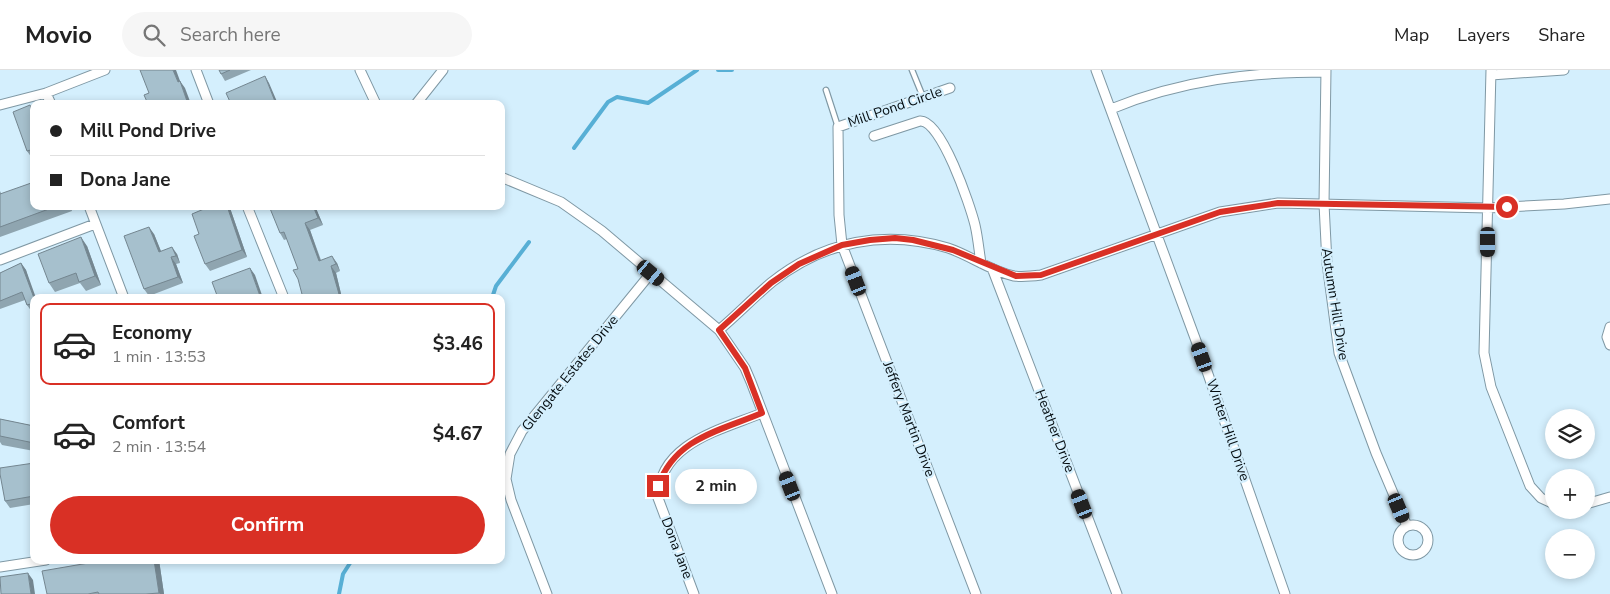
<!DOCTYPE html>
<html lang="en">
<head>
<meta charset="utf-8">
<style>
  :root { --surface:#fff; --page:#f6f6f6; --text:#222; --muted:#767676; --line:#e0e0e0; --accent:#d93025 }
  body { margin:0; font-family:"Nunito Sans",sans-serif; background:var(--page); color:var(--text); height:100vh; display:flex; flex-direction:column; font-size:19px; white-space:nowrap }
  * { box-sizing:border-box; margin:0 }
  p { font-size:16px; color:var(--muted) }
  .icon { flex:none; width:28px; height:28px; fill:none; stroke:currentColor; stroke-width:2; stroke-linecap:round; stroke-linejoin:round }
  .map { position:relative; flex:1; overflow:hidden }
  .drawer { position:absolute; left:30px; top:224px; width:475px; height:270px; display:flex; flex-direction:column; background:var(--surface); border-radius:10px; box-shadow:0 2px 8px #0003 }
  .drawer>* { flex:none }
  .banner { position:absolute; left:30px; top:30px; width:475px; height:110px; border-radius:10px; box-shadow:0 2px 8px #0003; display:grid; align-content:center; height:110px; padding:0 20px; background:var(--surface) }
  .buttons { position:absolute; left:1545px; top:339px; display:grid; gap:10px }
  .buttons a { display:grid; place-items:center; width:50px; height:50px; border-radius:50%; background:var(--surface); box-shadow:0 2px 8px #0003; font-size:25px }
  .end { position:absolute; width:22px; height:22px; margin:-11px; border:6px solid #d93025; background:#fff; box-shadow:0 0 0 2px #fff }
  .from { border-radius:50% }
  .bubble { position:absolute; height:35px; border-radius:18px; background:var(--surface); box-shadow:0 2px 8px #0003; font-size:16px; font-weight:700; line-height:35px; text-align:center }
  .car { position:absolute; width:15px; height:30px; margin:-15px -8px; border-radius:6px; box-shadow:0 0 4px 1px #0007; background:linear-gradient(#222 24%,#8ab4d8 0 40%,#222 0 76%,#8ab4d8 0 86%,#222 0) }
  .banner b { display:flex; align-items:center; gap:18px; height:48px; font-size:19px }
  .banner b+b { border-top:1px solid var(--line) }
  .banner i { width:12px; height:12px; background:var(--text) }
  ul { padding:9px 0 0; list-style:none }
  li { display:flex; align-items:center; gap:15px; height:82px; margin:0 10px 8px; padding:0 10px; border:2px solid transparent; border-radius:10px }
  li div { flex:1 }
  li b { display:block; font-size:19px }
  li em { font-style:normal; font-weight:700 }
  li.active { border-color:var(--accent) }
  li>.icon { width:45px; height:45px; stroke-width:1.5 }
  .action { display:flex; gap:10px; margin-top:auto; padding:10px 20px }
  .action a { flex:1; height:58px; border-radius:30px; background:var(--accent); color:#fff; font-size:20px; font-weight:700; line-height:58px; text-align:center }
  header { display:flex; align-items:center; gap:30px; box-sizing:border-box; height:70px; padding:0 25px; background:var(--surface); border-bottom:1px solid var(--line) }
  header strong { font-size:24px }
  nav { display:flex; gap:28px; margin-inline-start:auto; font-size:18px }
  .search { width:350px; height:45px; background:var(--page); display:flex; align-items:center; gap:12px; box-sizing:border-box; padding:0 18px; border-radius:28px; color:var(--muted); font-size:19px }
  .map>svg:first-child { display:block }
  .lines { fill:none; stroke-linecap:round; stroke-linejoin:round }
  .stream { stroke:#57afd5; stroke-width:4 }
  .service-casing { stroke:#7f98a4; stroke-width:7 }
  .minor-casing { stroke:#7f98a4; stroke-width:11 }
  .service { stroke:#fff; stroke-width:4.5 }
  .minor { stroke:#fff; stroke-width:9 }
  .wall { fill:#8fa5b0 }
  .shaded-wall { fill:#748690 }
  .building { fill:#a6c0cd; stroke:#748690 }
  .route { stroke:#d93025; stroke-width:6 }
  .labels { text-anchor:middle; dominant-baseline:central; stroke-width:4.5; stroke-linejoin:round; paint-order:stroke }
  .street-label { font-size:14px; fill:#050d11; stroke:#d4effd }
</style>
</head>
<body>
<header>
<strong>Movio</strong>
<div class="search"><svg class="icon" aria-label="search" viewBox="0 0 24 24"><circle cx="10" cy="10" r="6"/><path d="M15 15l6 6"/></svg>Search here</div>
<nav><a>Map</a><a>Layers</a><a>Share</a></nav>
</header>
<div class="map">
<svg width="1610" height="524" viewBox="0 0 1610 524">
  <rect width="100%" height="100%" fill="#d4effd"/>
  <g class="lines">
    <path class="stream" d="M718,0H732
      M574,78L608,32L617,27L648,33L697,0
      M492,228L496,216L529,172
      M339,524L343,504L352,490"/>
    <defs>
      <path id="service" d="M912,0L923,27
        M826,20L838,57"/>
      <path id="minor" d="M196,0L209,34
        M360,0L376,34
        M1096,0L1202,287L1285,524
        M1326,0L1324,134L1327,193L1339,283L1376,383L1407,456
        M1491,0L1484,283L1491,317L1530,416L1541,428L1554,434
        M1491,5L1564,0
        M950,18L838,57L839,145L842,175L976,524
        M46,23L51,34
        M416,34L443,0
        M0,35L46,23L105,0
        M1111,39C1181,10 1251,2 1326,2
        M874,66L920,51C941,49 970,135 975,155C978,168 979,181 981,193
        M501,107L561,132L602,161L719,260L745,298L751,312L832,524
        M89,136L124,228
        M247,136L284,228
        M0,190L95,154
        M992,198L1117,524
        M1610,257L1607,267L1610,275
        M719,260C737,245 754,227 772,212C824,171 885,159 948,178C970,185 990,201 1014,206C1022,207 1033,206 1041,205L1220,142L1278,133L1488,138L1564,134L1610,129
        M1586,434L1610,427
        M1398 470a15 15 0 1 1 30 0a15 15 0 1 1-30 0Z
        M0,497L46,490
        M547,524L511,430L506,409L510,384L522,361L651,203
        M694,524L658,428C659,373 721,360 762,343"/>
    </defs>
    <use href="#service" class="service-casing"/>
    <use href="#minor" class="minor-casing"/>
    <use href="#service" class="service"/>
    <use href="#minor" class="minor"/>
  </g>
  <path class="wall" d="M219,0H251L225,11L221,4Z
    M34,41V91L27,81Z
    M0,121L1,123L34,136H71L72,141L0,167Z
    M315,136L323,155L310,160L321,190L337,193L340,201L336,203L342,228H303L298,199L287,169L284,170L280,163Z
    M230,138L247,187L210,201L205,194L199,164Z
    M154,164L161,181L177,184L180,193L176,194L183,213L149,226L144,219Z
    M87,176L101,215L86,221L80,213L55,222L49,213Z
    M21,193L26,200L34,228V242H32L27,235L25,230L0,239V203Z
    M0,349L34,356V381L2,375L0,372Z
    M34,393V434L10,438L5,431Z
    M159,490L164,524H47Z"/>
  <path class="shaded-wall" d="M173,0H176L183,19L178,12Z
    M265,6L269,13L278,34H276Z
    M180,11L185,18L191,34H188Z
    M227,136H228L230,138L247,187L242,180Z
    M313,136H315L323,155L318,148Z
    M305,153L310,160L323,198L319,191Z
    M149,157L154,164L164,189L159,182Z
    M81,167L87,176L101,215L95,206Z
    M172,177L177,184L180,193L176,186Z
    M332,186L337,193L340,201L336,194Z
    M171,187L176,194L183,213L178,207Z
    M21,193L26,200L36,228H34Z
    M331,196L336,203L342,228H341L339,224Z
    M250,198L255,205L263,228H261L260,226Z
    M154,490H159L164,524H160L159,523Z
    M28,503L33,510L35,524H31Z"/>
  <path class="building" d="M140,0H173L178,12L180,11L188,34H148L144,25L149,23Z
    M219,0H230L221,4Z
    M265,6L276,34H231L226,23Z
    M30,35L34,45V79L27,81L13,42Z
    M34,112V136H57L0,157V124Z
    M211,136H227L242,180L205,194L194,166L199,164L192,144Z
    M269,136H313L318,148L305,153L319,191L332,186L336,194L331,196L339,224L328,228H303L298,209L293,200L298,199L284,162L280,163Z
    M149,157L159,182L172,177L176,186L171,187L178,207L144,219L124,166Z
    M81,167L95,206L79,212L76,203L49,213L38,184Z
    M21,193L34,228V233L27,235L22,222L0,231V203Z
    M250,198L260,226L256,228H218L212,212Z
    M0,349L34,356V373L0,366Z
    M34,393V426L5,431L0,404V398Z
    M106,490H154L159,523L146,524H99L98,522L88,524H47L42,501Z
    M28,503L31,524H1L0,507Z"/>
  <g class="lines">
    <path class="route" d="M658,416C675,368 719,361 762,343L745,298L719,260L771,213L799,194L842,175L870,170L895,168L913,170L953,180L1016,206L1041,205L1220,142L1278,133L1507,137"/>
  </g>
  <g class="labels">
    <g class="street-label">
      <text transform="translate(895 37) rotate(-19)">Mill Pond Circle</text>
      <text transform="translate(1335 234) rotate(81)">Autumn Hill Drive</text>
      <text transform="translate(570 303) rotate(-51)">Glengate Estates Drive</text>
      <text transform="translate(909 349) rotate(69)">Jeffery Martin Drive</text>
      <text transform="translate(1228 360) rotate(71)">Winter Hill Drive</text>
      <text transform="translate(1055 361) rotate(69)">Heather Drive</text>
      <text transform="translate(677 478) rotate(69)">Dona Jane</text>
    </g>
  </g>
</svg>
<div class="buttons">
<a><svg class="icon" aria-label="layers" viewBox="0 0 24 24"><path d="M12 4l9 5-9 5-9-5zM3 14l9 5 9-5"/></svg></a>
<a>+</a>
<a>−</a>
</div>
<i class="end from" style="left:1507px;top:137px"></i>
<i class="end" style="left:658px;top:416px"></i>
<div class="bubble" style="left:675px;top:399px;width:82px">2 min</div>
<i class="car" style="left:1488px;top:172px;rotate:180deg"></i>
<i class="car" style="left:651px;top:203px;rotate:130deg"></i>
<i class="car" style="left:856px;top:211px;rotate:339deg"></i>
<i class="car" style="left:1202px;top:287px;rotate:340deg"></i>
<i class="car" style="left:790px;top:416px;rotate:339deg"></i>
<i class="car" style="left:1082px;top:434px;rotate:339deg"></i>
<i class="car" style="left:1399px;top:438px;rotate:157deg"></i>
<div class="banner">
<b><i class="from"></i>Mill Pond Drive</b>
<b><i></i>Dona Jane</b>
</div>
<section class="drawer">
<ul>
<li class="active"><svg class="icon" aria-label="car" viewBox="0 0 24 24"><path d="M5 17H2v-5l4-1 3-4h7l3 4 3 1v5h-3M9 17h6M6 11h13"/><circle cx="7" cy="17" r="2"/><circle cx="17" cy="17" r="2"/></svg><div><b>Economy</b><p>1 min · 13:53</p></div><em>$3.46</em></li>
<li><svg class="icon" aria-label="car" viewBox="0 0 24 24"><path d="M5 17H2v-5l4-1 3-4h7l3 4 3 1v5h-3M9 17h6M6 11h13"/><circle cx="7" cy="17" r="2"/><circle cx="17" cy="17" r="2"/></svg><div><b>Comfort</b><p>2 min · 13:54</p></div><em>$4.67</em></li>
</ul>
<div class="action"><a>Confirm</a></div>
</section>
</div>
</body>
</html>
